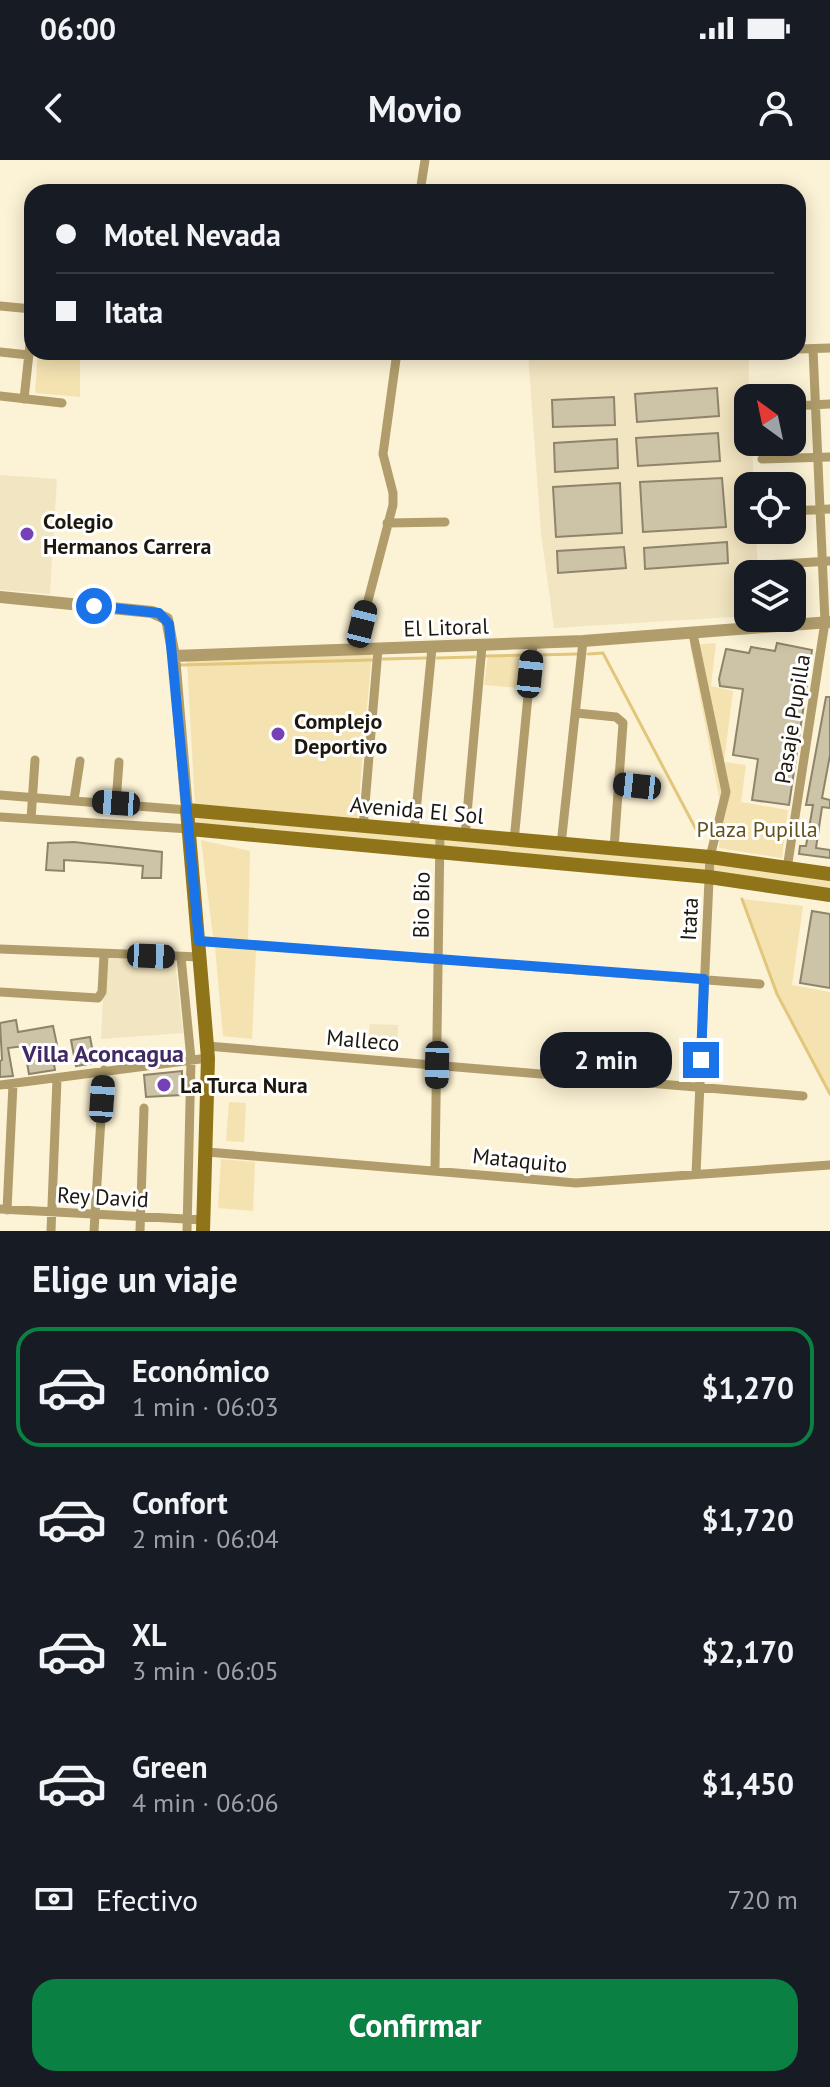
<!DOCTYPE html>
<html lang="es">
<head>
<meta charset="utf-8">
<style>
  :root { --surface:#171b24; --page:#242831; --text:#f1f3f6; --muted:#9ea1a6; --line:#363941; --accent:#0b8043 }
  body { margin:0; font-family:"PT Sans",sans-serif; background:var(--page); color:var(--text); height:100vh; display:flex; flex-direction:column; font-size:30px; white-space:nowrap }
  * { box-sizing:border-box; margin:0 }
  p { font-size:26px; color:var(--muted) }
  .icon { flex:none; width:44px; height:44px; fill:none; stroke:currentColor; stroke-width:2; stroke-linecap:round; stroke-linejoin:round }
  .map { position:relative; height:1071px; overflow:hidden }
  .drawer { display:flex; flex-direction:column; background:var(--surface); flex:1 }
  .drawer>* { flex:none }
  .guide { position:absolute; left:24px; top:24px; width:782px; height:176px; border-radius:24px; box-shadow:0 4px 20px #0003; display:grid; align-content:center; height:176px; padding:0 32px; background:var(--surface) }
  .needle { width:52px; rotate:327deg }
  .tools { position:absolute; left:734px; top:224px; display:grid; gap:16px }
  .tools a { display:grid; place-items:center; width:72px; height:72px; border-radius:16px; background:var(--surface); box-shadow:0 4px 20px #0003; font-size:40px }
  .end { position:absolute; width:36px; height:36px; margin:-18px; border:10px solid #1a73e8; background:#fff; box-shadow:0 0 0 4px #fff }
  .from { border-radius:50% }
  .bubble { position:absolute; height:56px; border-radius:24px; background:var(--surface); box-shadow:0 4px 20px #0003; font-size:26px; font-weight:800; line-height:56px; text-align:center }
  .car { position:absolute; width:24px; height:48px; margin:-24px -12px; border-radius:10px; box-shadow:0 0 6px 2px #0007; background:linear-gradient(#222 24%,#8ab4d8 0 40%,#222 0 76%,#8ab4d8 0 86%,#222 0) }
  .guide b { display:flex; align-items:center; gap:28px; height:76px; font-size:30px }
  .guide b+b { border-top:2px solid var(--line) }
  .guide i { width:20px; height:20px; background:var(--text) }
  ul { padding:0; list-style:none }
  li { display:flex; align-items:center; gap:24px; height:120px; margin:0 16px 12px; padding:0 16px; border:4px solid transparent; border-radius:24px }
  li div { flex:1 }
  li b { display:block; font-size:30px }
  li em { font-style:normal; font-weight:800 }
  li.active { border-color:var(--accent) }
  li>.icon { width:72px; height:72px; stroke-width:1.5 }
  h2 { padding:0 32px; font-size:36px; line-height:96px }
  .pay { display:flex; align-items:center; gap:20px; height:88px; padding:0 32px; font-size:30px }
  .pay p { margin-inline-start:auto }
  .primary-button { display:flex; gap:16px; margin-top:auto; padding:16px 32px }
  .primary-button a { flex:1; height:92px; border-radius:24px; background:var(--accent); color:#fff; font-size:32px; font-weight:800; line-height:92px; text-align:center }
  .status { display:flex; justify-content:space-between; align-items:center; height:56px; padding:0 40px; background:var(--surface); direction:ltr }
  .status svg { height:22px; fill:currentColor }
  header { display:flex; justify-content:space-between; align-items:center; height:104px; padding:0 32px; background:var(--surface); font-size:36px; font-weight:800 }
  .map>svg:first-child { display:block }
  .built { fill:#f2e5c1 }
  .green { fill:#f4e3b1 }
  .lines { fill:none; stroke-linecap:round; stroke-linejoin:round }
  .stream { stroke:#e1c67c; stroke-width:3 }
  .building { fill:#cdc3a7; stroke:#8e846b; stroke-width:2 }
  .minor { stroke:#b09d6b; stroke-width:9 }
  .tertiary { stroke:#b09d6b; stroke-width:12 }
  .secondary { stroke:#8f7419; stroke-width:14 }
  .route { stroke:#1a73e8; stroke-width:10 }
  .poi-dot { fill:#7641b8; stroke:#fff; stroke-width:3 }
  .labels { text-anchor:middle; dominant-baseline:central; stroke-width:6; stroke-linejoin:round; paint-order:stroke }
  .poi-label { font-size:22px; font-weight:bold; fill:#1c180e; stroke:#fff; text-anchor:start }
  .street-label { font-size:22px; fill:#1c180e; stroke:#fff }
  .park-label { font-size:22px; fill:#635119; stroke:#fff }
  .neighbourhood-label { font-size:24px; font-weight:bold; fill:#412963; stroke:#fff }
</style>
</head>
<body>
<div class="status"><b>06:00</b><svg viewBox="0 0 49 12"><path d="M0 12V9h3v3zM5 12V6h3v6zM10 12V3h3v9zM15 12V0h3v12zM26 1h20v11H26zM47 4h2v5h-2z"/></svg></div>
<header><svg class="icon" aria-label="back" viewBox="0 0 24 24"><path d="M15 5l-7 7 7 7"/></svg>Movio<svg class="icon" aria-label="person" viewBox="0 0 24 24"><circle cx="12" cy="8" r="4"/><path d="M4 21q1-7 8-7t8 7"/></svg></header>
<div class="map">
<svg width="830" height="1071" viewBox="0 0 830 1071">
  <rect width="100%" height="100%" fill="#fcf2d5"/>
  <path class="built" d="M528,192H749L748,282H752L754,326H748V370H756L758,414H748V456L554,468L541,373Z
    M0,315L57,319L50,434L0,430Z
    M105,798L175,801L183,873L101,879Z
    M370,864L398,865L397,892L361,890L362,884L368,883Z"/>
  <path class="green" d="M38,192H80V237L35,233Z
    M716,483L711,526L733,531L724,602L746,605L741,642L788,650L782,698L719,688L721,648L690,485Z
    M372,491L357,662L195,646L187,501Z
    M524,495L518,528L484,525L488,496Z
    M195,657L830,715V731L196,667Z
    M201,680L250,691L248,780L213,777Z
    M742,739L803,746L792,825L830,832V933L777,834Z
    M215,787L256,790L252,879L223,876Z
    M229,942L246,943L244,982L226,981Z
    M221,999L255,1002L253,1051L218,1048Z"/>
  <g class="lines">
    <path class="stream" d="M588,494L603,493L699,675
      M538,495L577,494
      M486,496L527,495
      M437,498L475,497
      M383,499L426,498
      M181,505L372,500
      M742,739L777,834L830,934"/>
  </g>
  <path class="building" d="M717,228L719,256L637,262L635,234Z
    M614,237L615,265L553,267L552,240Z
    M718,273L720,301L638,306L636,278Z
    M617,279L618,308L555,312L554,283Z
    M722,318L726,367L643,372L640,322Z
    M620,323L622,373L556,377L553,327Z
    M727,382L728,403L645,409L644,388Z
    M624,387L626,408L558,413L557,391Z
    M777,483L812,490L789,645L752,640L758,599L733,595L743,529L720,526L719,519L726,489L749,493L751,487L775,491Z
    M826,537H830V595L822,638L830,640V648L822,647L816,688L830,690V698L799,694L800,686H806L813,645H806Z
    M74,682L162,692L161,718H142L143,706L109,703L64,700V711L46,710L48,683Z
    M812,751L830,754V828L800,823Z
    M16,860L18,872L53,866L57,885L51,886L55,910L29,914L24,886L8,888L13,916L0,917V901L2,900L0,863Z
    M90,877L95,903L76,906L71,880Z
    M182,911V935L146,937L144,915Z"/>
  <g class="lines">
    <path class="minor" d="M420,32L425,0
      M0,146L32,149
      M798,189L830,188
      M0,192L29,195
      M0,236L62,243
      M24,239L32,166
      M792,246L830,244
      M762,299L830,297
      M792,351L830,349
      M387,363L445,362
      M765,405L830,401
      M693,474L726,632L710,697L696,1014
      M355,490L393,345V333L383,294L397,192
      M576,553L616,557L623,563L614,689
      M619,624L655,628
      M0,635L187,650
      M74,640L80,601
      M116,643L119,602
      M0,657L190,669
      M31,659L35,600
      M363,668L378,489
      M414,672L432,488
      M465,676L482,486
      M514,681L533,484
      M561,685L583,481
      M787,709L825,462L813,189
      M199,781L760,824
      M0,789L200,797
      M181,797L191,899L187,1071
      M0,832L98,838L102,832L104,795
      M207,886L803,936
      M0,925L208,898
      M207,992L576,1023L830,1005
      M435,1009L440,674
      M0,1049L204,1060
      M7,1050L13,924
      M51,1071L57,919
      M94,1071L104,910
      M140,1071L144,948"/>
    <path class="tertiary" d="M0,437L152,452L167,459L174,496L187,650
      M174,496L583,481L830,462"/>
    <path class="secondary" d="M190,669L709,717L830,735
      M203,1071L208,898L187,650L710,697L830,714"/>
  </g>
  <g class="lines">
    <path class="route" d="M94,446L159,453L169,464L199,781L704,819L701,900"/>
  </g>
  <g class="poi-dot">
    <circle cx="27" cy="374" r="8"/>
    <circle cx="278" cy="574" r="8"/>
    <circle cx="164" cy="925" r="8"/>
  </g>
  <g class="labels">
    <g class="poi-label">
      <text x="43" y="361">Colegio<tspan x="43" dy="25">Hermanos Carrera</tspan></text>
      <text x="294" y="561">Complejo<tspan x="294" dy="25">Deportivo</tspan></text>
      <text x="180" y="925">La Turca Nura</text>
    </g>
    <g class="street-label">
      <text transform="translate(446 467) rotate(-2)">El Litoral</text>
      <text transform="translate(792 559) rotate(-81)">Pasaje Pupilla</text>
      <text transform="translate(417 650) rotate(5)">Avenida El Sol</text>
      <text transform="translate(421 745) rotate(-89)">Bio Bio</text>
      <text transform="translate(689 759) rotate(-87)">Itata</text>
      <text transform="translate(363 880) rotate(5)">Malleco</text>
      <text transform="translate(520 1000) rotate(6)">Mataquito</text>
      <text transform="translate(103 1037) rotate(3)">Rey David</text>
    </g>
    <g class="park-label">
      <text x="757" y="669">Plaza Pupilla</text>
    </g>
    <g class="neighbourhood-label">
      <text x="103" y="893">Villa Aconcagua</text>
    </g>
  </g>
</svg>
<div class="tools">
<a><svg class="needle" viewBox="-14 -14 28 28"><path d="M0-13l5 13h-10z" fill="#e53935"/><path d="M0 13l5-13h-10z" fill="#9ea1a6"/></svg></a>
<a><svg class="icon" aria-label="locate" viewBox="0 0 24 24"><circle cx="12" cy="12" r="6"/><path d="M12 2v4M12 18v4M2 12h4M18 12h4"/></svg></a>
<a><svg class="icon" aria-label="layers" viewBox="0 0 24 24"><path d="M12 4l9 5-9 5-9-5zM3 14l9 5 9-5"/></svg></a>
</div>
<i class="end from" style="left:94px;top:446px"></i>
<i class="end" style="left:701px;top:900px"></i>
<div class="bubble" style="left:540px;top:872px;width:132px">2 min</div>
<i class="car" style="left:362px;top:464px;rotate:14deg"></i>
<i class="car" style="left:530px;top:514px;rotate:6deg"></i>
<i class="car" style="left:637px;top:626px;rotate:276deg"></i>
<i class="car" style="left:116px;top:643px;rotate:274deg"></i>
<i class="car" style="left:151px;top:796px;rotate:92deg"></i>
<i class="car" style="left:437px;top:905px;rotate:181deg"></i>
<i class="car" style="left:102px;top:939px;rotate:4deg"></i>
<div class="guide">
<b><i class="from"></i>Motel Nevada</b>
<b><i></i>Itata</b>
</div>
</div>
<section class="drawer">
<h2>Elige un viaje</h2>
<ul>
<li class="active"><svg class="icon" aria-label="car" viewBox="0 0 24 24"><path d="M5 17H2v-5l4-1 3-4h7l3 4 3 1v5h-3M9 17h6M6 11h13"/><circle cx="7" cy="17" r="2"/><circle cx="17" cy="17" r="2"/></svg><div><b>Económico</b><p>1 min · 06:03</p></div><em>$1,270</em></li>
<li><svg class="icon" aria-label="car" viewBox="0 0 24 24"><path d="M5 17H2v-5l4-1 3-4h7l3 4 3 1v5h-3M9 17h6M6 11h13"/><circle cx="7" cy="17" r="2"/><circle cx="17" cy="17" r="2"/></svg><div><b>Confort</b><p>2 min · 06:04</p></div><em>$1,720</em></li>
<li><svg class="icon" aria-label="car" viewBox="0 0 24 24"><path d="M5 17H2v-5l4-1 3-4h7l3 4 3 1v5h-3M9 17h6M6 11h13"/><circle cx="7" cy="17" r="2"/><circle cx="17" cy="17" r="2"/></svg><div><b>XL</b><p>3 min · 06:05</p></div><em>$2,170</em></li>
<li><svg class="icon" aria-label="car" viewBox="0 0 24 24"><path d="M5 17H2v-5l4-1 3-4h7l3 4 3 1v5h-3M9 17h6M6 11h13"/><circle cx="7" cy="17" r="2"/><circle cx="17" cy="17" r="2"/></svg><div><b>Green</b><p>4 min · 06:06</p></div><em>$1,450</em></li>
</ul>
<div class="pay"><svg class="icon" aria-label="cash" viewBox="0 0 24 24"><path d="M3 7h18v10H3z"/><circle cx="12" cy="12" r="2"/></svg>Efectivo<p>720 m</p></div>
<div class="primary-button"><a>Confirmar</a></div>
</section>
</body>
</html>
